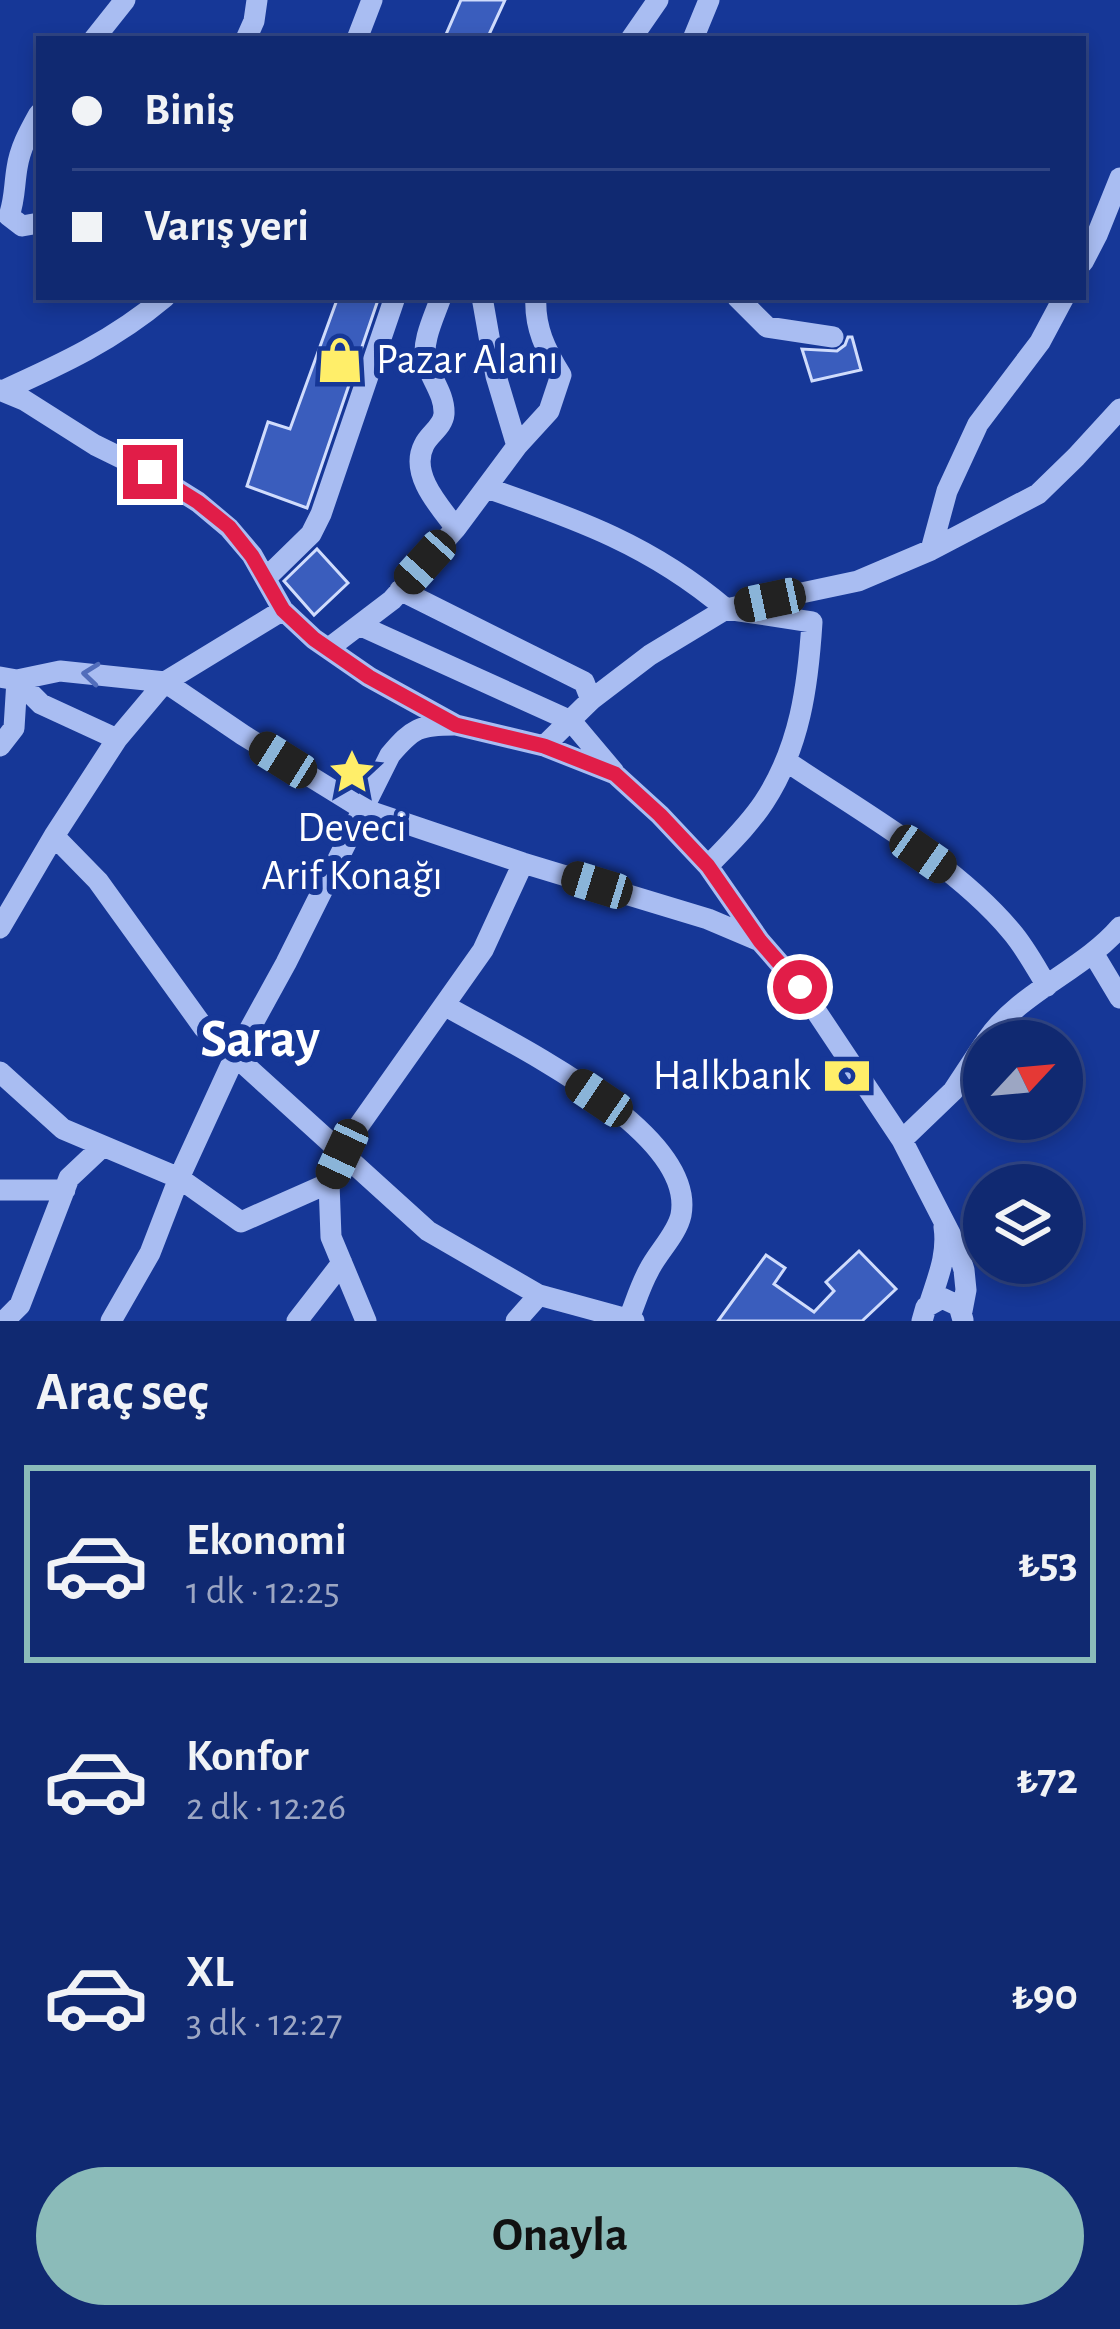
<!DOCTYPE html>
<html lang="tr">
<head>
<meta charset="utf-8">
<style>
  :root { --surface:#102971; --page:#1e3579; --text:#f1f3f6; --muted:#9ca6c3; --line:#304584; --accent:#8bbbb9 }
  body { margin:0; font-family:"Alegreya Sans",sans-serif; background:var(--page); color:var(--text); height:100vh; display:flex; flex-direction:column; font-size:45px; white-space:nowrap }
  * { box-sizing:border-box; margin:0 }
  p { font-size:39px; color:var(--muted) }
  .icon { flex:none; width:66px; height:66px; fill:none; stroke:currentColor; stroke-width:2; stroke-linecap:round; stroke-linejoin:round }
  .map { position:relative; height:1321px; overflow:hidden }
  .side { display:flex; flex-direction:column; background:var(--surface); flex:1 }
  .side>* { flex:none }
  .banner { position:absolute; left:36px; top:36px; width:1050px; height:264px; border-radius:0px; box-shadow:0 6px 18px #0003,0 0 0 3px var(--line); display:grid; align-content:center; height:264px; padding:0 36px; background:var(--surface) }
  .needle { width:78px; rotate:64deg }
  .buttons { position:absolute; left:963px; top:1020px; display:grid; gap:24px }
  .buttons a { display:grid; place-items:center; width:120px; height:120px; border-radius:50%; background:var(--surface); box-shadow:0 6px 18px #0003,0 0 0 3px var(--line); font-size:60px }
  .end { position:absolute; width:54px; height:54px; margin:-27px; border:15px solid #e11d48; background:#fff; box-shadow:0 0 0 6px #fff }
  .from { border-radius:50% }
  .car { position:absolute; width:36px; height:72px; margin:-36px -18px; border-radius:15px; box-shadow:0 0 9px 3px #0007; background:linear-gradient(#222 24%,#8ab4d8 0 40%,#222 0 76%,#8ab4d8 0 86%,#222 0) }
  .banner b { display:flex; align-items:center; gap:42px; height:114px; font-size:45px }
  .banner b+b { border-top:3px solid var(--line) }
  .banner i { width:30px; height:30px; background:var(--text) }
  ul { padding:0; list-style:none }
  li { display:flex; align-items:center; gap:36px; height:198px; margin:0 24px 18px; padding:0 12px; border:6px solid transparent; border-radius:0px }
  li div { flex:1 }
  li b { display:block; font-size:45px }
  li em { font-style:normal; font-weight:700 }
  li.current { border-color:var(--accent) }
  li>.icon { width:108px; height:108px; stroke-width:1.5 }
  h2 { padding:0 36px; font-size:54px; line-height:144px }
  .button { display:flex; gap:24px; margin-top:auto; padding:24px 36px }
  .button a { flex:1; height:138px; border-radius:72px; background:var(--accent); color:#111; font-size:48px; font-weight:700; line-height:138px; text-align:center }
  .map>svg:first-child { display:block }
  .building { fill:#3a5dbd; stroke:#d0dcfc; stroke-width:3 }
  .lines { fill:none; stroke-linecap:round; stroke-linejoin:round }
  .minor { stroke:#a9bdf2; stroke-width:21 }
  .oneway { stroke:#516dbb }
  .route { stroke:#e11d48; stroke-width:15 }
  .labels { text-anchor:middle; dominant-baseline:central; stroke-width:12; stroke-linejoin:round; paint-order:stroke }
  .poi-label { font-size:42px; fill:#fff; stroke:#163797; text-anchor:start }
  .district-label { font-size:54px; font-weight:bold; fill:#fff; stroke:#163797 }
</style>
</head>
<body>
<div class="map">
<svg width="1120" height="1321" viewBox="0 0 1120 1321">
  <rect width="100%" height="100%" fill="#163797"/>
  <path class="building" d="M461,0H505L487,39H444Z
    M338,297H379L307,508L247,486L268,422L290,429Z
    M848,337H852L861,370L812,381L802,349L837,351L845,345Z
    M317,549L348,583L314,615L284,581Z
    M859,1251L896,1289L862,1321H718L766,1255L785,1268L774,1284L814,1312L834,1291L826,1282Z"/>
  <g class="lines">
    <path class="minor" d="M94,39L125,0
      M246,39L254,21L257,0
      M357,39L372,0
      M631,39L658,0
      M693,39L709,0
      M39,114C29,132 20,148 17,168C14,186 15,199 9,216L22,226L39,223
      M1083,262L1097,235L1120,178
      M441,297C435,315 421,342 426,361C430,378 445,394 444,414C443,427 429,434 424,445C409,474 440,507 456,528
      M482,297L496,376L517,446
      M737,297L767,327L833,337
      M0,390L24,400L95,445L150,472L198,502L229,528L252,555L283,610L314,639L369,677L456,725L544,746L615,774L660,815L708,866L760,941
      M2,391C62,364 114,340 165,297
      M487,488C577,519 652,546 726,609L858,581L931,550L1038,494L1076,457L1120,409
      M931,550L947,491L978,424L1040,342L1064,297
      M266,578L311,534L321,514L395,297
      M400,590L584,682L591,700
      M359,625L571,721L614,772
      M329,648L392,600L456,528L517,446L549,411L561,375C546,351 534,327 536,297
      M0,677L17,680L60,671L165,682L243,735L363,809L523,863L708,919L760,941L800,987L902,1140L957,1247L964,1270L966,1290L962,1311
      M17,680L41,704L117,739
      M0,746L14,728L17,680
      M544,746L591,700L650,655L726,609L812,622C808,686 800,747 764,802C749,825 727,846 708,866
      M786,761C860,811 954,863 1011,931C1025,947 1036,968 1047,986
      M54,836L98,881L204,1028L428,1231L539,1295L634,1321
      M0,928L54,836L117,739L165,682L283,610
      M1093,953L1120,998
      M444,1005C506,1041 697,1130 681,1215C677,1234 658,1252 649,1270C640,1286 635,1304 628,1321
      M986,1041C1019,992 1082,971 1120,927
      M0,1072L63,1129L179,1178L241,1222L329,1183
      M902,1140L953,1091L984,1044
      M0,1190H65
      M930,1302C938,1277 948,1254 944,1227
      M4,1321L20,1305L69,1178L103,1146
      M111,1321L150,1253L179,1178L236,1054L286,963L390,755C413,728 419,725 454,725
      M297,1321L342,1263
      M366,1321L331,1237L329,1183L348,1141L483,950L523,863
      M516,1321L539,1295
      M922,1321L926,1307L942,1298L959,1306L963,1320"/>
  </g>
  <defs><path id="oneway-chevron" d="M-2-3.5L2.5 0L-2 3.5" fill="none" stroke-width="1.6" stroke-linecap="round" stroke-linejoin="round" transform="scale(3)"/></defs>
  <use class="oneway" href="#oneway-chevron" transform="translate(91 674) rotate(-174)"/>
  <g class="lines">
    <path class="route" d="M150,472L198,502L229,527L252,556L283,610L314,639L369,677L456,725L544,746L615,774L660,815L708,866L760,941L800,987"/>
  </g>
  <defs>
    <symbol id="shop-bare" viewBox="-9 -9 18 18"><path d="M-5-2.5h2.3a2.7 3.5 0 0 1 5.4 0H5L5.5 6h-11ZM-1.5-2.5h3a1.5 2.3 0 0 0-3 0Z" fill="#ffee69" stroke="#163797" stroke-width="2.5" paint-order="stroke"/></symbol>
    <symbol id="sight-bare" viewBox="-9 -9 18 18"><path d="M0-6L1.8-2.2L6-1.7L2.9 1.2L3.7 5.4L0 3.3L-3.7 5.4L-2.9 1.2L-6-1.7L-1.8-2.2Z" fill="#ffee69" stroke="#163797" stroke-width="2.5" paint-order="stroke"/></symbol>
    <symbol id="bank-bare" viewBox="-9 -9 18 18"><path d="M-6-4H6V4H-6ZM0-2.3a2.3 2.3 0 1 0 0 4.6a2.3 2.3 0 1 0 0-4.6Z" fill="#ffee69" stroke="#163797" stroke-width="2.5" paint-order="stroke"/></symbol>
  </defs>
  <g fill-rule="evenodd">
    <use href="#shop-bare" x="307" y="327" width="66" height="66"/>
    <use href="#sight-bare" x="319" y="739" width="66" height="66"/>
    <use href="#bank-bare" x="814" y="1043" width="66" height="66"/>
  </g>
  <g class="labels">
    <g class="poi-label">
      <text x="376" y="360">Pazar Alanı</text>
      <text x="352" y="828" text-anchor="middle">Deveci<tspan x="352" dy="48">Arif Konağı</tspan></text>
      <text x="811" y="1076" text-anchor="end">Halkbank</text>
    </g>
    <g class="district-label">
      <text x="260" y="1040">Saray</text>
    </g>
  </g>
</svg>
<div class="buttons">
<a><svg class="needle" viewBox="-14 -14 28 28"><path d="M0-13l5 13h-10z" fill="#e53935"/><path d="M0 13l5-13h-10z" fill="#9ca6c3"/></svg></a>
<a><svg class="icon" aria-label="layers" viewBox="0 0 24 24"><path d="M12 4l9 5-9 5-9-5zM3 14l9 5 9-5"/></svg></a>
</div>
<i class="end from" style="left:800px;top:987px"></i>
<i class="end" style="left:150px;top:472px"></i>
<i class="car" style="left:425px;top:562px;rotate:222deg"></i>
<i class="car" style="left:770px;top:600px;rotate:258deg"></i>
<i class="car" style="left:283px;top:760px;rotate:302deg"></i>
<i class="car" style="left:923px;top:854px;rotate:125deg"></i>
<i class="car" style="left:597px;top:885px;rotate:287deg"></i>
<i class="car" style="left:599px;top:1098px;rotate:304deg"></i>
<i class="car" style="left:342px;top:1154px;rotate:205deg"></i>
<div class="banner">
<b><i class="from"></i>Biniş</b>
<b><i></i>Varış yeri</b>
</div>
</div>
<section class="side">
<h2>Araç seç</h2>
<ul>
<li class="current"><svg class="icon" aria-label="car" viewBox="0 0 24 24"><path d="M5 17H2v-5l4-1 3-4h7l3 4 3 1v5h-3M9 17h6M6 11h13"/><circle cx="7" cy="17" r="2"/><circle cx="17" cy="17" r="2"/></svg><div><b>Ekonomi</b><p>1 dk · 12:25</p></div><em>₺53</em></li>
<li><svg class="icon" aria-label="car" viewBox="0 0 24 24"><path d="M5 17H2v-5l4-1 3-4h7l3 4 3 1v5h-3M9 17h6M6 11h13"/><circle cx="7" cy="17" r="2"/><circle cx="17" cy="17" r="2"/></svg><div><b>Konfor</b><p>2 dk · 12:26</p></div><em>₺72</em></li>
<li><svg class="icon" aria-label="car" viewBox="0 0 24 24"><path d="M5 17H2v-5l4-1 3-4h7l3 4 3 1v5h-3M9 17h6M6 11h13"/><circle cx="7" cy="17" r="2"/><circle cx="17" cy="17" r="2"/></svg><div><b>XL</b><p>3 dk · 12:27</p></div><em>₺90</em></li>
</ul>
<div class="button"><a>Onayla</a></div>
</section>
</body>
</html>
